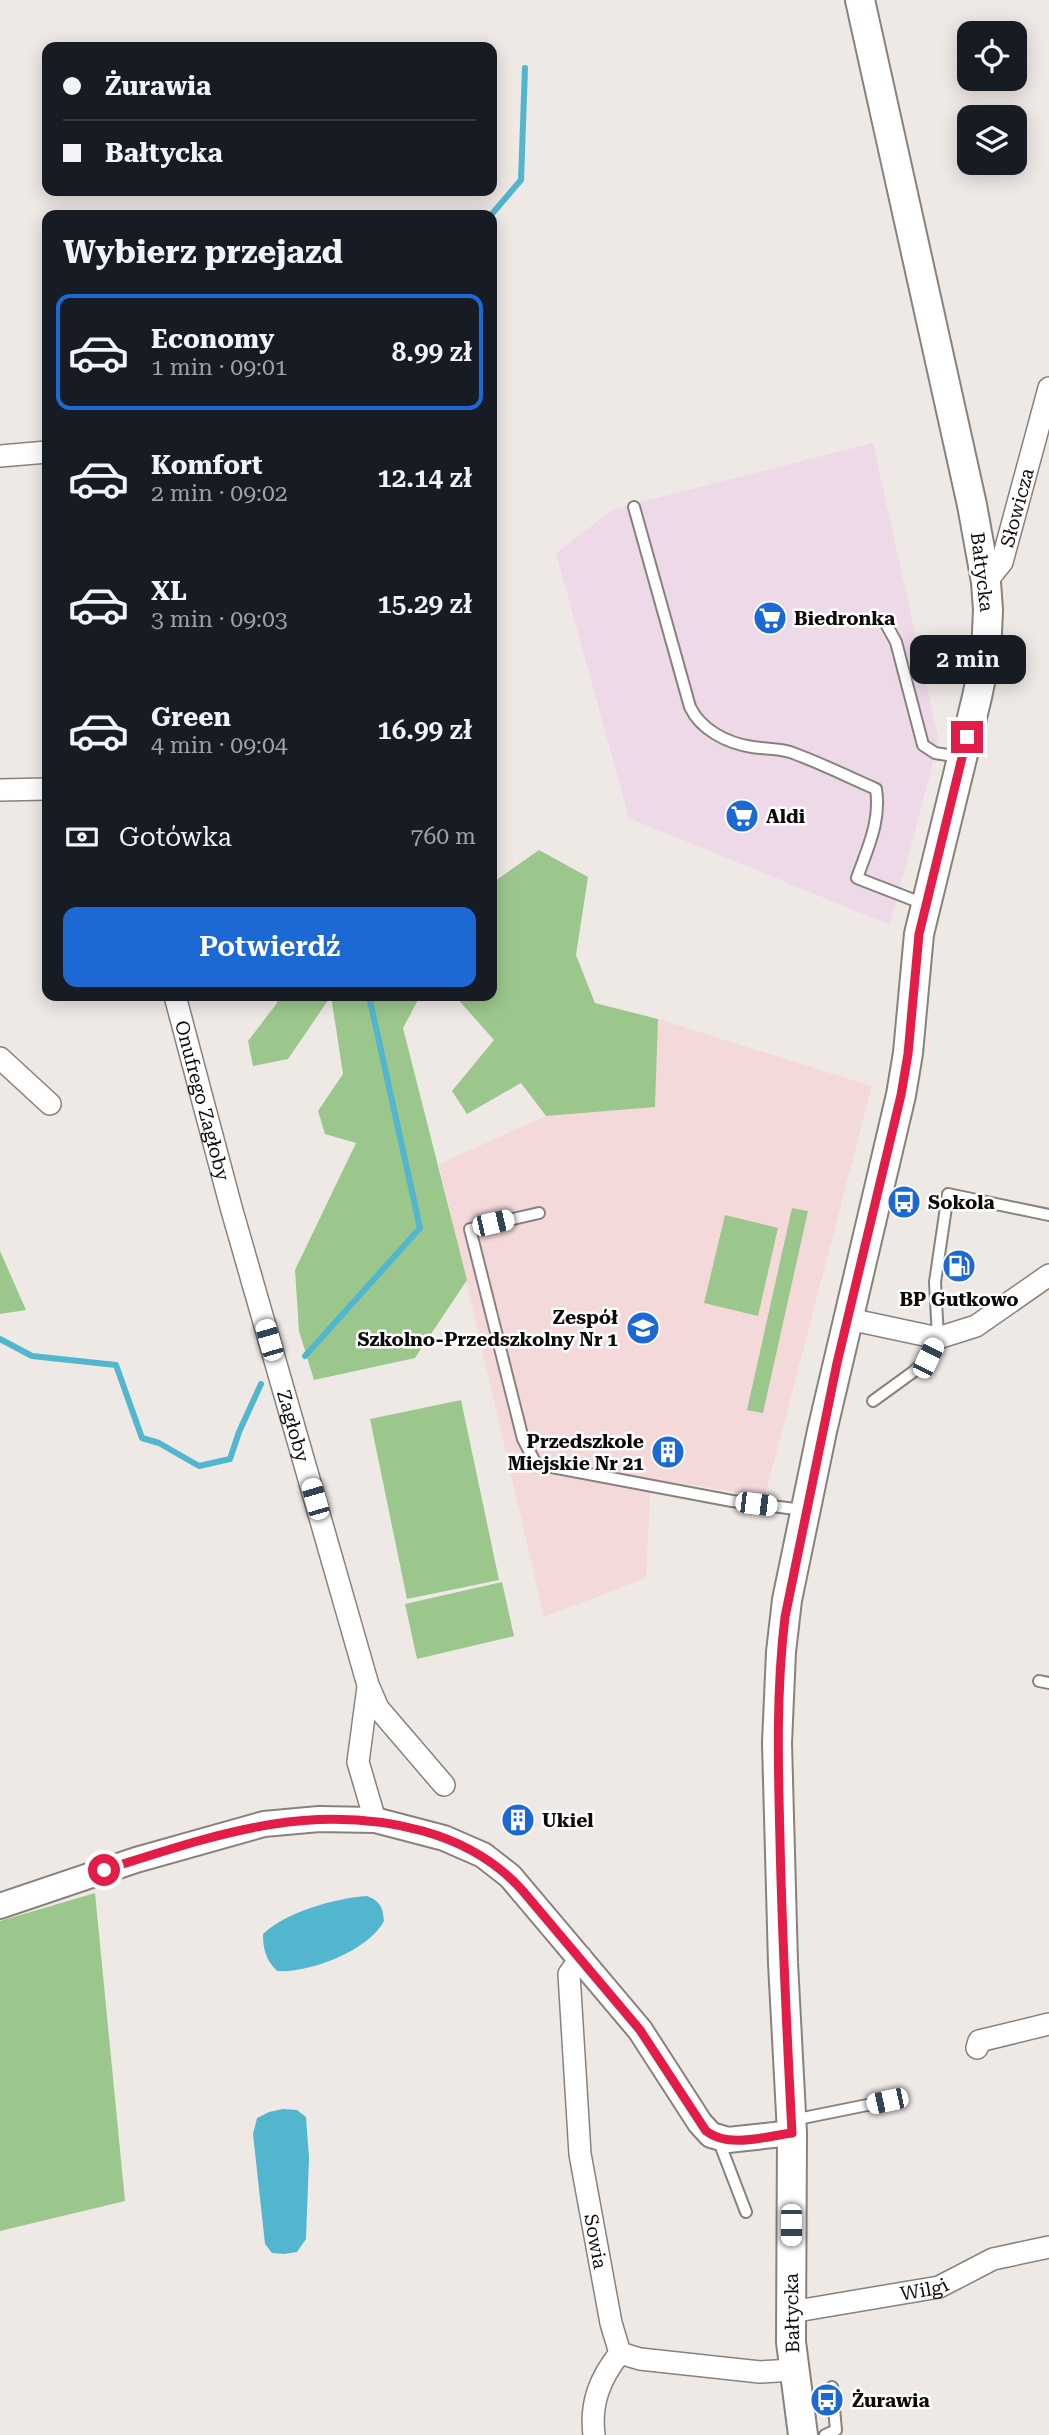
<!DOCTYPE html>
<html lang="pl">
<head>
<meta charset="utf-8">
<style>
  :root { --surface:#171b24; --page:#20242c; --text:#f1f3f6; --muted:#9ea1a6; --line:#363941; --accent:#1d69d4 }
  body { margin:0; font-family:"Roboto Serif",serif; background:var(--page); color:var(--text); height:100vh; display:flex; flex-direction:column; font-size:26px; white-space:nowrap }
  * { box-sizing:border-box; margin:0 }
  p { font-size:23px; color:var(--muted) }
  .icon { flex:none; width:38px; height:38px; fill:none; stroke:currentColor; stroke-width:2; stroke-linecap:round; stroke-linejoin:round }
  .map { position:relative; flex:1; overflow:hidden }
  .sheet { position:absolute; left:42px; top:210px; width:455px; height:791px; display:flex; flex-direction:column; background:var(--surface); border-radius:14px; box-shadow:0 4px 18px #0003 }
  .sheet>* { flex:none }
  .banner { position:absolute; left:42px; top:42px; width:455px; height:154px; border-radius:14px; box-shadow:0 4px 18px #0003; display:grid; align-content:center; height:154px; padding:0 21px; background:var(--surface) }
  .tools { position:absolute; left:957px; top:21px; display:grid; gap:14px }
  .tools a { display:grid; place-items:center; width:70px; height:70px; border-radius:14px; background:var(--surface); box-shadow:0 4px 18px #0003; font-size:35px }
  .end { position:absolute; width:32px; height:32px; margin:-16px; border:9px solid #e11d48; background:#fff; box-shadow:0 0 0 4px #fff }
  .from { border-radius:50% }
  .bubble { position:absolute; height:49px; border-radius:14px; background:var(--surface); box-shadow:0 4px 18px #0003; font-size:23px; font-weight:600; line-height:49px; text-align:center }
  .car { position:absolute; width:21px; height:42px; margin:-21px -10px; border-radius:9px; box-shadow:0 0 5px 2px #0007; background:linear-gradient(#fff 24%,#345 0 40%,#fff 0 76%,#345 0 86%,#fff 0) }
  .banner b { display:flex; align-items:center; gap:24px; height:66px; font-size:26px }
  .banner b+b { border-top:2px solid var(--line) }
  .banner i { width:18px; height:18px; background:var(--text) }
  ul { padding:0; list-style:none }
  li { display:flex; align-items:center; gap:21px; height:116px; margin:0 14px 10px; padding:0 7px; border:4px solid transparent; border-radius:14px }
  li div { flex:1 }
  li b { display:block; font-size:26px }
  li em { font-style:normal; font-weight:600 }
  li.active { border-color:var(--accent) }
  li>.icon { width:63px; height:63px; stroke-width:1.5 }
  h2 { padding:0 21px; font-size:32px; line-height:84px }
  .pay { display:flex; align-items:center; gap:18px; height:77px; padding:0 21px; font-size:26px }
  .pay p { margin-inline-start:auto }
  .primary-button { display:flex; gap:14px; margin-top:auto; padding:14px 21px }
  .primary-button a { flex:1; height:80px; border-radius:14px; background:var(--accent); color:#fff; font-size:28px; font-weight:600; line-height:80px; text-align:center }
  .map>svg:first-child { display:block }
  .commercial { fill:#eed9e8 }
  .education { fill:#f4d9db }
  .green { fill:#9bc78c }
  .water { fill:#52b6ce }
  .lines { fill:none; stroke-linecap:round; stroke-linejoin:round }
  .stream { stroke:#52b6ce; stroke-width:6 }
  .service-casing { stroke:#88827e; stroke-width:14 }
  .minor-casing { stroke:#88827e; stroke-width:24 }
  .tertiary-casing { stroke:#88827e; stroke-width:28 }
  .secondary-casing { stroke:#88827e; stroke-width:32 }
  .service { stroke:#fff; stroke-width:10 }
  .minor { stroke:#fff; stroke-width:21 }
  .tertiary { stroke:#fff; stroke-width:24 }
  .secondary { stroke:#fff; stroke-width:28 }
  .route { stroke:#e11d48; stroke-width:9 }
  .labels { text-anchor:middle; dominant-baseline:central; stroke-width:5; stroke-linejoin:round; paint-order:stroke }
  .street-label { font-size:19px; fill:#0d0b0a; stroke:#fff }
  .poi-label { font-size:19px; font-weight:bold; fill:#0d0b0a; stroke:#fff; text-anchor:start }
</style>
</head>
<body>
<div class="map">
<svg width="1049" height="2435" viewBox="0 0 1049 2435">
  <rect width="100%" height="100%" fill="#efe9e5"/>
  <path class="commercial" d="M873,443L939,741L890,925L629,818L556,553L614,509Z"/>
  <path class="education" d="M658,1019L872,1086L765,1496L651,1479L646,1578L544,1617L439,1164L546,1116L655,1107Z"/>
  <path class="green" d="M539,850L588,877L576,955L595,1003L658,1019L655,1107L546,1116L521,1083L467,1114L452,1091L494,1040L455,996H492V880L495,881Z
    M278,996H420L403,1028L467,1280L415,1358L314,1380L299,1331L295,1270L356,1143L325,1134L318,1111L343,1074L331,996L288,1059L253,1066L248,1041L277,1003Z
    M792,1208L808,1211L763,1413L747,1410Z
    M725,1215L778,1228L758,1316L704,1303Z
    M0,1251L26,1310L0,1314Z
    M461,1400L499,1580L407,1599L370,1419Z
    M502,1582L514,1636L417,1659L405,1604Z
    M95,1893L125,2201L0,2231V1921Z"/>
  <path class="water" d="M367,1896C380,1901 383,1907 384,1921C368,1951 310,1973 277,1971C266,1960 263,1949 263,1934C286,1912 336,1898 367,1896Z
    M283,2109L297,2110L306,2117L309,2158L306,2239L297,2252L284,2254L272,2253L265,2244L253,2134L257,2118L269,2112Z"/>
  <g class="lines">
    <path class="stream" d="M491,215L521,180L525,68
      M0,1339L32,1356L116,1365L142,1438L159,1443L199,1466L230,1459L239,1432L261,1384
      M305,1356L420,1228L369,996"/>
    <defs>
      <path id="service" d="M634,507L690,707C701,730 727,743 752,747C765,749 777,748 790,752C819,762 848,777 876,789C881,821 868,847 857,878L924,904
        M885,622L896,642L923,745L935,753L960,757
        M539,1213L470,1229L523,1439L536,1464L732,1501L803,1510
        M873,1401L913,1372L928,1358L938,1338L935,1282L948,1194L1049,1215
        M1039,1681L1049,1683
        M793,2120L887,2101
        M718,2139L746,2212
        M825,2435L836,2430L832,2387"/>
      <g id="minor">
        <path d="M0,456L47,452"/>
        <path id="s1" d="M986,582L1002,562L1049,388"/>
        <path d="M0,790L47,789"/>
        <path id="s2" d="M175,996L231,1207L368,1685L378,1708L444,1785"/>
        <path d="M0,1058L50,1104"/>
        <path d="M849,1319L938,1338L976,1326L1049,1275"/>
        <path d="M368,1687L358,1762L375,1820"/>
        <path id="s3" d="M581,1957L569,1974L580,2154L611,2323L620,2353L640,2359L760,2372L793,2370"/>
        <path d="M977,2048L979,2041L1049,2024"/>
        <path id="s4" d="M791,2312L939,2287L993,2259L1049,2247"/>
        <path d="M594,2435C590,2403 600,2378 620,2353"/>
      </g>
      <path id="tertiary" d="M0,1906L136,1860L264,1824L319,1819L375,1820L444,1838L483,1855L510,1876L640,2030L700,2123L711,2135L728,2140L792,2133"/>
      <path id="secondary" d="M803,2435L791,2342L792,2133L783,1963L777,1743L781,1652L787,1600L822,1431L901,1095L908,1053L919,934L977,697L986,654L988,610L986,582L972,505L860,0"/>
    </defs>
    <use href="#service" class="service-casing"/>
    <use href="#minor" class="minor-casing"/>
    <use href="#tertiary" class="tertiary-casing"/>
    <use href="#secondary" class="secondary-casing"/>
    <use href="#service" class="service"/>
    <use href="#minor" class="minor"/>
    <use href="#tertiary" class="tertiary"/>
    <use href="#secondary" class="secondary"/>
  </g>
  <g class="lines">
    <path class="route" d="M104,1870C212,1836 309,1800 423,1831C462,1842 495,1860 522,1890L640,2030L706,2131C729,2149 766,2136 792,2133C787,2035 782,1938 780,1840C778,1765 776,1691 785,1617L837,1363L901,1095L908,1054L919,934L967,737"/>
  </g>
  <defs>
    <symbol id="supermarket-disc" viewBox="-11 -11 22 22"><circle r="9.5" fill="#1d69d4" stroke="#fff"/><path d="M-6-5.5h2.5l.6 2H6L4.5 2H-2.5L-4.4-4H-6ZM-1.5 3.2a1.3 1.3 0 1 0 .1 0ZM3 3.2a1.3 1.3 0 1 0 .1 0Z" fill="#fff"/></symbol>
    <symbol id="bus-disc" viewBox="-11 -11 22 22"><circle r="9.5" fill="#1d69d4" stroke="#fff"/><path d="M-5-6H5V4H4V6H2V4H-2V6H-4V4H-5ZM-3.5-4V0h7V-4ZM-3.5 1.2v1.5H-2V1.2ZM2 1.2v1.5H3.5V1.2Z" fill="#fff"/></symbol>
    <symbol id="fuel-disc" viewBox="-11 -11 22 22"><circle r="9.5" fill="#1d69d4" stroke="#fff"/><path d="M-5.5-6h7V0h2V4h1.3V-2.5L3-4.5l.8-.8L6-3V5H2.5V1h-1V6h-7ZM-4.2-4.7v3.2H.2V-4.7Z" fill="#fff"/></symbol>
    <symbol id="school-disc" viewBox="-11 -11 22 22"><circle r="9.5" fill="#1d69d4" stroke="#fff"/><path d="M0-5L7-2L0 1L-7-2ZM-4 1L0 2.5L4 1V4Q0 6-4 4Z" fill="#fff"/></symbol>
    <symbol id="building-disc" viewBox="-11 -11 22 22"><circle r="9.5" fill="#1d69d4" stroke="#fff"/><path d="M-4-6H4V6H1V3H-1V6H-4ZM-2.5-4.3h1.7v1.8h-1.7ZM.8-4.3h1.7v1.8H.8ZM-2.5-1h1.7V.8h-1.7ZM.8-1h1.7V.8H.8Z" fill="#fff"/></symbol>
  </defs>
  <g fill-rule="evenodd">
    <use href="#supermarket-disc" x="751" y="599" width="38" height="38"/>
    <use href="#supermarket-disc" x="723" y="797" width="38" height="38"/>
    <use href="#bus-disc" x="885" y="1183" width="38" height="38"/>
    <use href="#fuel-disc" x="940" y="1247" width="38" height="38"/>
    <use href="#school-disc" x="624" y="1309" width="38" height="38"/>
    <use href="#building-disc" x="649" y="1433" width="38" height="38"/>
    <use href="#building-disc" x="499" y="1801" width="38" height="38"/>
    <use href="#bus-disc" x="808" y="2381" width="38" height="38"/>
  </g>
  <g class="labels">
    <g class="street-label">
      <text stroke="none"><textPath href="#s1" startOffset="82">Słowicza</textPath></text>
      <text transform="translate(982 572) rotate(83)">Bałtycka</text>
      <text stroke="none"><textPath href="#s2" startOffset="108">Onufrego Zagłoby</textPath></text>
      <text stroke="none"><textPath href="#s2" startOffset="446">Zagłoby</textPath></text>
      <text stroke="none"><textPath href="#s3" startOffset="290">Sowia</textPath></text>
      <text stroke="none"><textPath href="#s4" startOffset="135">Wilgi</textPath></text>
      <text transform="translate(792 2313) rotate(-91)">Bałtycka</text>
    </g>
    <g class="poi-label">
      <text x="794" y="618">Biedronka</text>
      <text x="766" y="816">Aldi</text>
      <text x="928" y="1202">Sokola</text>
      <text x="959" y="1299" text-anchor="middle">BP Gutkowo</text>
      <text x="618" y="1317" text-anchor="end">Zespół<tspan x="618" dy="22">Szkolno-Przedszkolny Nr 1</tspan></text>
      <text x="644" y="1441" text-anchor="end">Przedszkole<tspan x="644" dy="22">Miejskie Nr 21</tspan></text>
      <text x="542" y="1820">Ukiel</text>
      <text x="852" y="2400">Żurawia</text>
    </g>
  </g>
</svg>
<div class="tools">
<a><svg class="icon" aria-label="locate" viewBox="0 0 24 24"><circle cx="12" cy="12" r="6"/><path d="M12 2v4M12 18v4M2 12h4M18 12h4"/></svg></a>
<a><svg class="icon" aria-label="layers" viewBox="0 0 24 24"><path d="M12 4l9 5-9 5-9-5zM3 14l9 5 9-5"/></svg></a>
</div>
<i class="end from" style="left:104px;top:1870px"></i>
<i class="end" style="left:967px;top:737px"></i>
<div class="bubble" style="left:910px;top:635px;width:116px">2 min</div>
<i class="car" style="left:493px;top:1223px;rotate:77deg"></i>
<i class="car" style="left:269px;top:1340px;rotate:344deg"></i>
<i class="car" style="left:928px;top:1358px;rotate:26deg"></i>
<i class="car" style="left:315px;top:1499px;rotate:344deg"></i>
<i class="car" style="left:756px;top:1504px;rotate:97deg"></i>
<i class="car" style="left:887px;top:2101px;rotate:258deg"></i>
<i class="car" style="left:791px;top:2225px;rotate:180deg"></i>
<div class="banner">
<b><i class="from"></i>Żurawia</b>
<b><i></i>Bałtycka</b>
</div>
<section class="sheet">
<h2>Wybierz przejazd</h2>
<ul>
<li class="active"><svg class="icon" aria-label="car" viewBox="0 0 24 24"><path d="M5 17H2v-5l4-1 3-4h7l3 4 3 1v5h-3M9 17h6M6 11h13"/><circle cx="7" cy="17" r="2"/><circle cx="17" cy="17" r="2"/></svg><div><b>Economy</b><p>1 min · 09:01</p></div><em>8.99 zł</em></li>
<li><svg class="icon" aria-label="car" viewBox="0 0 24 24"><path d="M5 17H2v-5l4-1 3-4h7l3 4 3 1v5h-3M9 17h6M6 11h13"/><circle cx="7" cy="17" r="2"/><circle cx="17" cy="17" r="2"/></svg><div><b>Komfort</b><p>2 min · 09:02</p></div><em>12.14 zł</em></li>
<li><svg class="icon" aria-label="car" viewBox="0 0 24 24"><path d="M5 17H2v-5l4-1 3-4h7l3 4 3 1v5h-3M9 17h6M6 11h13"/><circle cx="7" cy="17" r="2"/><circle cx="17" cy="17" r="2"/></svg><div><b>XL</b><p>3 min · 09:03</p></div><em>15.29 zł</em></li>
<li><svg class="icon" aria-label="car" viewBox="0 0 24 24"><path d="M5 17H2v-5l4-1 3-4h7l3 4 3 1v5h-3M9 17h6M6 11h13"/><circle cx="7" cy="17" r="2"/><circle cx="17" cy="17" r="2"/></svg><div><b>Green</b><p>4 min · 09:04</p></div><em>16.99 zł</em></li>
</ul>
<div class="pay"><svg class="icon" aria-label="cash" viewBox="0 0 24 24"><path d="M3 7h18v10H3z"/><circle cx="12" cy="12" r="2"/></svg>Gotówka<p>760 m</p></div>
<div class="primary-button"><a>Potwierdź</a></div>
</section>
</div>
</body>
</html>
